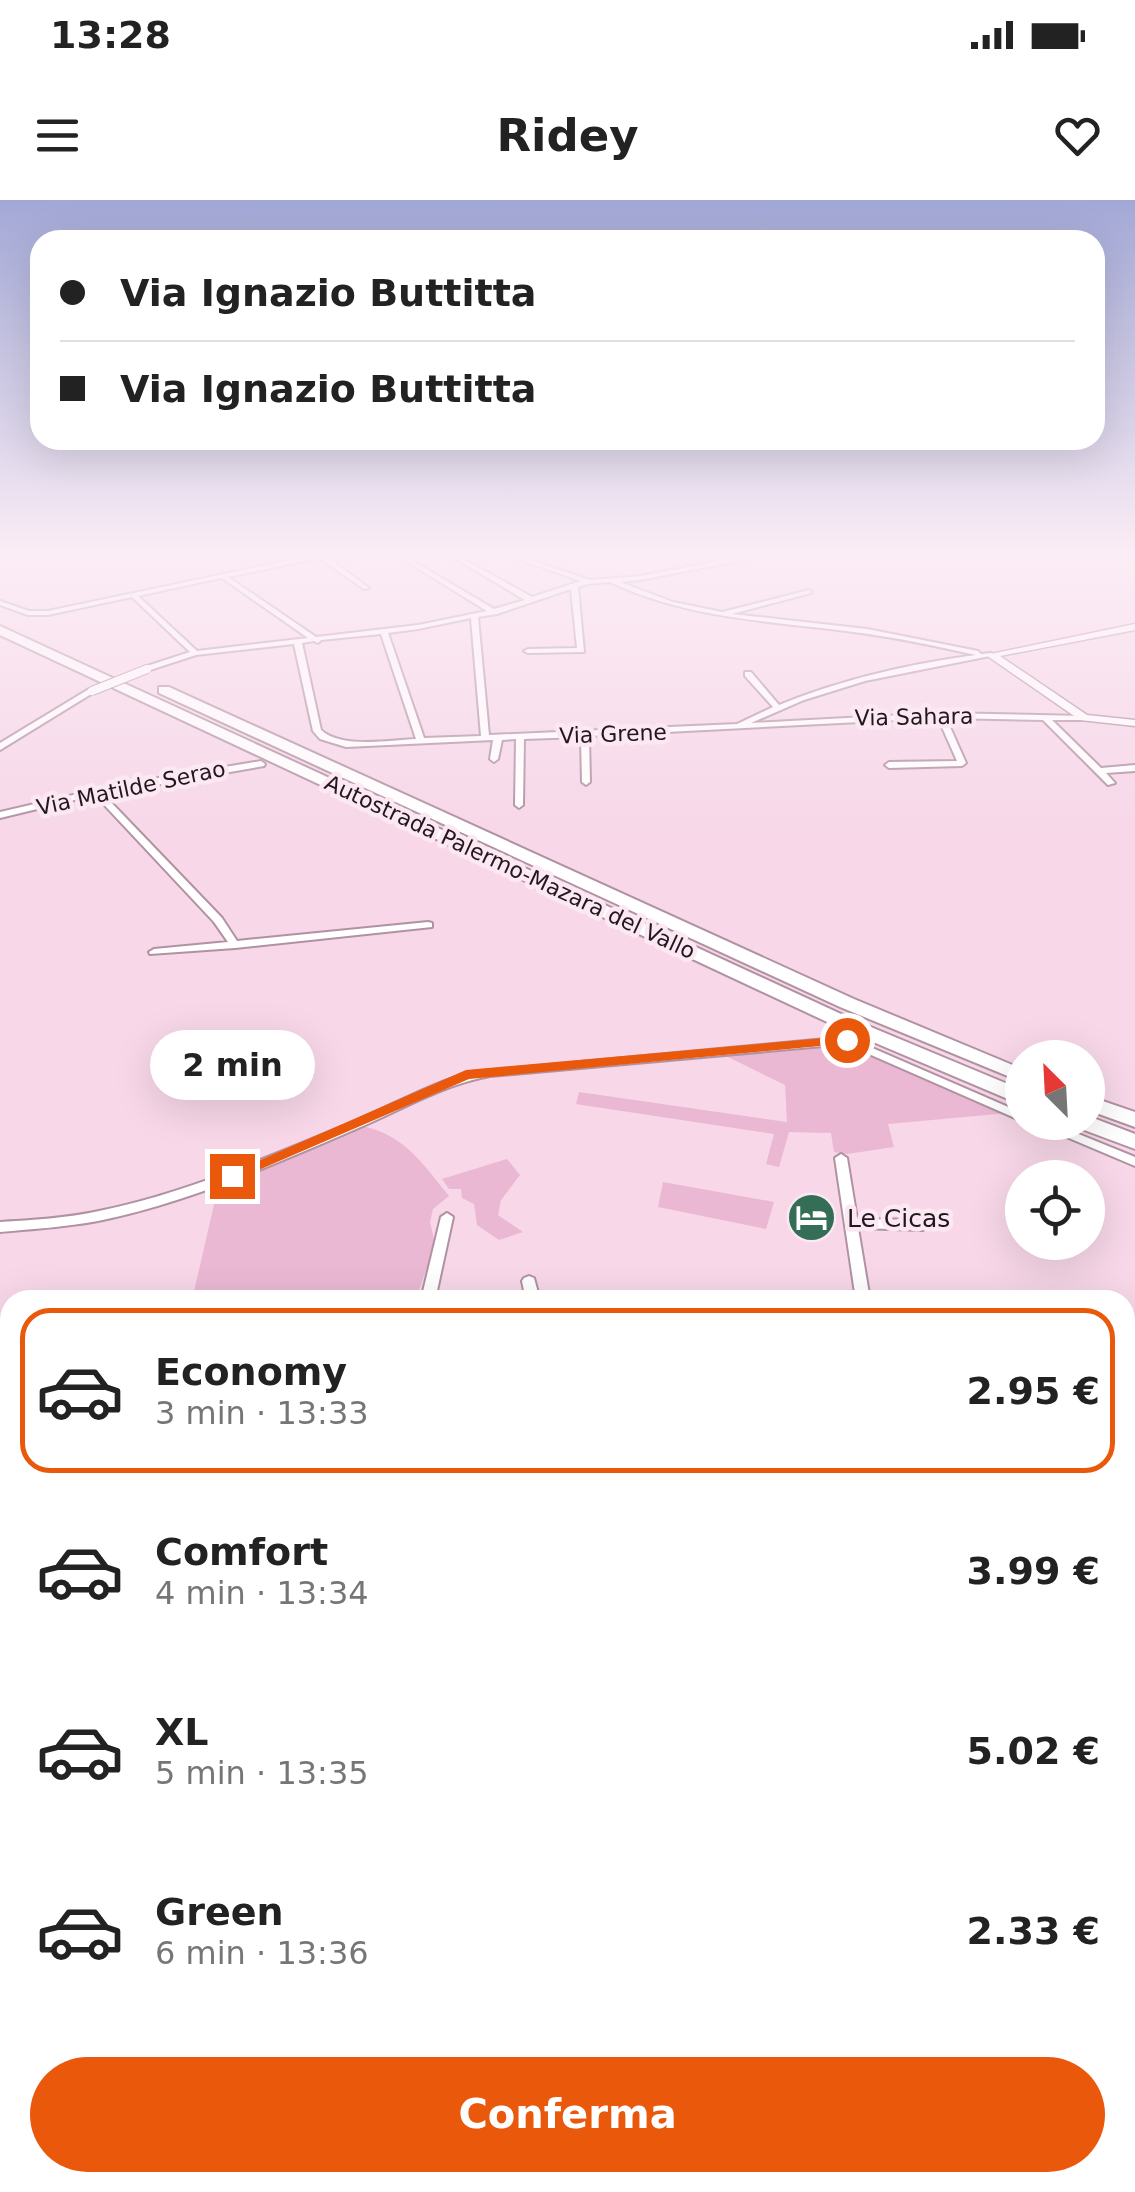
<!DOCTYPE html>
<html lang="it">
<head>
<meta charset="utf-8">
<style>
  :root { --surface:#fff; --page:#f2f2f2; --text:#222; --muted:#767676; --line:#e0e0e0; --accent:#ea580c }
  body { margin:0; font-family:"DejaVu Sans",sans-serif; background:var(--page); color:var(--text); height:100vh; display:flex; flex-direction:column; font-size:38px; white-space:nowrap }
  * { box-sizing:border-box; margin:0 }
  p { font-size:32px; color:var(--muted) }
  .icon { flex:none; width:55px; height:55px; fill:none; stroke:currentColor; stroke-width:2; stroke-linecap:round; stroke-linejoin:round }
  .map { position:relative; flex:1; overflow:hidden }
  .details { position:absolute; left:0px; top:1090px; width:1135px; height:902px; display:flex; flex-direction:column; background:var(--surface); border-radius:30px 30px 0 0; box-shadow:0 10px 40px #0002 }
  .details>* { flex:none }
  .hud { position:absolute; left:30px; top:30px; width:1075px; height:220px; border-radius:30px; box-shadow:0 10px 40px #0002; display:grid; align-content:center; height:220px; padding:0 30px; background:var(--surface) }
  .needle { width:65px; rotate:336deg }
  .tools { position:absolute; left:1005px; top:840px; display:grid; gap:20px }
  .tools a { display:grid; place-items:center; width:100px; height:100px; border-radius:50%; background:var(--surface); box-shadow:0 10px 40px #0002; font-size:50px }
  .end { position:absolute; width:45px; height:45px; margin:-22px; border:12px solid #ea580c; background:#fff; box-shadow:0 0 0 5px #fff }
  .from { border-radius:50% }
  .bubble { position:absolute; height:70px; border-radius:35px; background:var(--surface); box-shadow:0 10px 40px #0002; font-size:32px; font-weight:700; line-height:70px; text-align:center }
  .hud b { display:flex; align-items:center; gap:35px; height:95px; font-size:38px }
  .hud b+b { border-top:2px solid var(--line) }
  .hud i { width:25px; height:25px; background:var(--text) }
  ul { padding:18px 0 0; list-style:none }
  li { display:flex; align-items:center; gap:30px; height:165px; margin:0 20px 15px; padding:0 10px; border:5px solid transparent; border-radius:30px }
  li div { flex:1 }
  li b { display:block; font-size:38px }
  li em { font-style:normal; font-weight:700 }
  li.on { border-color:var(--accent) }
  li>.icon { width:90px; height:90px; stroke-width:1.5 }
  .button { display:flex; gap:20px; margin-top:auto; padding:20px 30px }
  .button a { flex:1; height:115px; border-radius:60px; background:var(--accent); color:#fff; font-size:40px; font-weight:700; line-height:115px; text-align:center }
  .status { display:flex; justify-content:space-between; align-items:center; height:70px; padding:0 50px; background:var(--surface); direction:ltr }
  .status svg { height:28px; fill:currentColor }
  header { display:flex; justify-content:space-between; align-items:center; height:130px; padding:0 30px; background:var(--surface); font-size:45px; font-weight:700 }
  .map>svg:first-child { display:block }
  .green { fill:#eab8d2 }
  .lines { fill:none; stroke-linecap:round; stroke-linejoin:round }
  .street-casing { stroke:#b092a2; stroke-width:4 }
  .secondary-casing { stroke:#b092a2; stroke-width:3 }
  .highway-casing { stroke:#b092a2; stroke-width:4 }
  .street { fill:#fff; fill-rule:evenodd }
  .secondary { fill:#fff; fill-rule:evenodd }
  .highway { fill:#fff; fill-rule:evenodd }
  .street-bridge-casing { stroke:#b092a2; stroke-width:10; stroke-linecap:butt }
  .street-bridge { stroke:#fff; stroke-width:8 }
  .wall { fill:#9e8491 }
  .building { fill:#b899a9; stroke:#816b76; stroke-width:2.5 }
  .route { fill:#ea580c }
  .labels { text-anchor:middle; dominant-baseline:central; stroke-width:9; stroke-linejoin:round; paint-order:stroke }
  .far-street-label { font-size:22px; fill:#22171d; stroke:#fce8f2 }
  .poi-label { font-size:25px; fill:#22171d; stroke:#fce8f2; text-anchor:start }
</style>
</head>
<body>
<div class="status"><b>13:28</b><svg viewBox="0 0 49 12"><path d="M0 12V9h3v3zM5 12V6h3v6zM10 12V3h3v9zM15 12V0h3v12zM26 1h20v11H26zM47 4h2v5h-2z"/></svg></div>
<header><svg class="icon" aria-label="menu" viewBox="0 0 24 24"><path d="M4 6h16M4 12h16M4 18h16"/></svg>Ridey<svg class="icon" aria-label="heart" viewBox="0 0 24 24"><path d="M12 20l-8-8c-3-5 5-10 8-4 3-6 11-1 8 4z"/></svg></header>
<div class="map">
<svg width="1135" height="1992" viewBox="0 0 1135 1992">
  <rect width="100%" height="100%" fill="#f7d7e8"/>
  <path class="green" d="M839,843L1008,913L888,924L894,947L847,954L834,952L831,933L789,932L779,967L766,964L774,934L576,904L579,892L787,922L785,885L722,854Z
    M362,926C405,935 423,964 449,996L433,1009L430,1022L435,1044L416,1099L192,1100L219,983Z
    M507,959L520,975L501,1000L498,1015L523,1032L499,1040L477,1025L474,1004L462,998L461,989H449L442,979Z
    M663,982L774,1002L766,1029L658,1007Z
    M1125,1349H1135V1664L1125,1646Z
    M1135,1670V1812L1125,1800V1675Z"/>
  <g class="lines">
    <defs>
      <path id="street" d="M315,355H325L369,388L364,389L319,358L228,377L316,437L418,425L487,411L396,355H403L494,409L525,400L449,355H456L532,397L581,381L507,355H515L590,380L640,376L751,355H762L759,357L640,380L620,382L673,402L722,412L809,390L811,391V393L732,414L867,429L978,451L981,454L991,453L995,455L865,481L804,500L751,523L941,513L1084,516L1088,518L1087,520H1052L1101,568L1135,565V571L1106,573L1115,583L1108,585L1043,520L946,518L966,563L962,566L889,568L885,565L889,562L957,561L938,518L589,536L590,582L586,585L582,582L581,537L524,539L523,605L519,608L515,605L516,539L502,540L498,559L494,562L490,559L493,540L346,547L320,539L313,531L294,444L196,455L147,471H144V467L190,452L132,397L48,415H28L0,405V401L29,411H48ZM221,378H222L308,438L197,451L138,396ZM610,382C688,419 770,421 853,432C895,437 935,446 976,455C908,464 843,479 779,505L751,472H745V476L773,507L737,524L489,535L478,417L497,414L571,389L577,448L528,449L524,451L528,453L584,452L578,387L587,384ZM471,418L481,536L424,538L388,433L418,429ZM381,434L416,539C389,540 342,549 321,530L302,443L314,441L318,443L321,440Z
        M89,489L96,491L0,550V543Z
        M261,561L265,564L264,566L103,594L222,718L237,741L428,722L432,723V727L235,748L150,754L149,752L154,749L228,742L214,722L95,595L0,618V612L116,585Z
        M847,837L1022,913V921L846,844L490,876C440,885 396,913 349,932C268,967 186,1003 98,1021C66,1027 33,1029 0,1032V1022C33,1020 67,1018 99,1011C187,993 270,956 353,922C393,905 431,883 473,872Z
        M1031,922H1049L1135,957V966Z
        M841,954L847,958L857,1019L923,1020L929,1025L923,1030L858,1028L870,1100H856L835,958Z
        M447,1013L453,1017L435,1100H421L441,1017Z
        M529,1076L534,1078L540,1100H526L522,1081L524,1078Z
        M10,1349V1366L0,1372V1355Z
        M10,1823V1847L0,1852V1828Z
        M339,1982H361L357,1992H335Z
        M560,1982H582L578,1992H556Z
        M711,1982H733L734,1992H712Z
        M874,1982H896L897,1992H875Z
        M925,1982H978L975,1990L969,1992H917L920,1984Z
        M1096,1982H1118L1121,1992H1099Z"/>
      <path id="secondary" d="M1135,424V430L1000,456L1087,515L1135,520V526L1080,520L986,455Z
        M0,1332H10V1352H0Z
        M1125,1334H1135V1354H1125Z"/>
      <path id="highway" d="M0,426L854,820L1022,890V905L840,828L0,435Z
        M159,487H169L854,799L1022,869V882L840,807L159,493Z
        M1088,896L1135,912V927L1088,910Z
        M1088,916L1135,934V949L1076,927L1074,922H1088Z"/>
    </defs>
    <use href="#street" class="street-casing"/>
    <use href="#secondary" class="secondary-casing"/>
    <use href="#highway" class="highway-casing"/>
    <use href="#street" class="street"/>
    <use href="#secondary" class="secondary"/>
    <use href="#highway" class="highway"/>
    <defs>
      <path id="street-bridge" d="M92,491L147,469"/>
    </defs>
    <use href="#street-bridge" class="street-bridge-casing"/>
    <use href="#street-bridge" class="street-bridge"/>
  </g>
  <path class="wall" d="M797,1007L830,1017L829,1025H797L796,1015Z"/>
  <path class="building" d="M829,1006L830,1017H799L797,1007Z"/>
  <linearGradient id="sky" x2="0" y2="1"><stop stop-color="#a2a8d6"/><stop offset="0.56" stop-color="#fbedf5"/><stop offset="1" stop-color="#fbedf5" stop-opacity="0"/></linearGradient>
  <rect width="1135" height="633" fill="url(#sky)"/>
  <path class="route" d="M847,836L854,840L852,843L469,879L238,979L232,981L224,976L466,870Z"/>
  <defs>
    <symbol id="hotel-disc" viewBox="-11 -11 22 22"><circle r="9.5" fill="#346e57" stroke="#fce8f2"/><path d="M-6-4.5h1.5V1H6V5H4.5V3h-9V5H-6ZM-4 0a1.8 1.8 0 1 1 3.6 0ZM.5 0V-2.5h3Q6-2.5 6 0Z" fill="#fff"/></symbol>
  </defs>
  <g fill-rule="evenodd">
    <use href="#hotel-disc" x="784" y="990" width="55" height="55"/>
  </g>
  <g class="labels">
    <g class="far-street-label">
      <text transform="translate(914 517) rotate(-1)">Via Sahara</text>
      <text transform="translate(613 534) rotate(-2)">Via Grene</text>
      <text transform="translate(131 588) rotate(-12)">Via Matilde Serao</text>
      <text transform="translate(510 667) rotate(25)">Autostrada Palermo-Mazara del Vallo</text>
    </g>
    <g class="poi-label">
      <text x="847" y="1018">Le Cicas</text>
    </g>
  </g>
</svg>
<div class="tools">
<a><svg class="needle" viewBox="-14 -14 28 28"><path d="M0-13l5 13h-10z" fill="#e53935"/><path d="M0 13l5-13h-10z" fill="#767676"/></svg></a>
<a><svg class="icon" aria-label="locate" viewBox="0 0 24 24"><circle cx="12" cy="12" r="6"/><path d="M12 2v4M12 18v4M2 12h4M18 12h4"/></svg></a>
</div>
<i class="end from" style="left:847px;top:840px"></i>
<i class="end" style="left:232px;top:976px"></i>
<div class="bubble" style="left:150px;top:830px;width:165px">2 min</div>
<div class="hud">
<b><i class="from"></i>Via Ignazio Buttitta</b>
<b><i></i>Via Ignazio Buttitta</b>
</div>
<section class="details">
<ul>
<li class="on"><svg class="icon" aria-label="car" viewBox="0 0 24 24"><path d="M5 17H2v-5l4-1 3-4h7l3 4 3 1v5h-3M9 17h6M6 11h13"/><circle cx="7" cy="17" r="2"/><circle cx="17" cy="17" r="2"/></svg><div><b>Economy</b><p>3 min · 13:33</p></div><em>2.95 €</em></li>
<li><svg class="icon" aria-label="car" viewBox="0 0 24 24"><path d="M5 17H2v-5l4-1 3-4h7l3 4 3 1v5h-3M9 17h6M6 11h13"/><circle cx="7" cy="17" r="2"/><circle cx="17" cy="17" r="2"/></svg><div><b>Comfort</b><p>4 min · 13:34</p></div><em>3.99 €</em></li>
<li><svg class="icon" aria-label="car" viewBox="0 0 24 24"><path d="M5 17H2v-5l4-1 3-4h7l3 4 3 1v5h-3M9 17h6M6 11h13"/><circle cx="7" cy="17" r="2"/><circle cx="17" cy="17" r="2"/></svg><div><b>XL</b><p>5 min · 13:35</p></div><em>5.02 €</em></li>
<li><svg class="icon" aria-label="car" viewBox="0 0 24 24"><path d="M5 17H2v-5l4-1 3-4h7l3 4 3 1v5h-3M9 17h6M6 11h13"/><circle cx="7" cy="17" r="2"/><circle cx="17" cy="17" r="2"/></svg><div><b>Green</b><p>6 min · 13:36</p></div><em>2.33 €</em></li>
</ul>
<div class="button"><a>Conferma</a></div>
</section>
</div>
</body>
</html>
